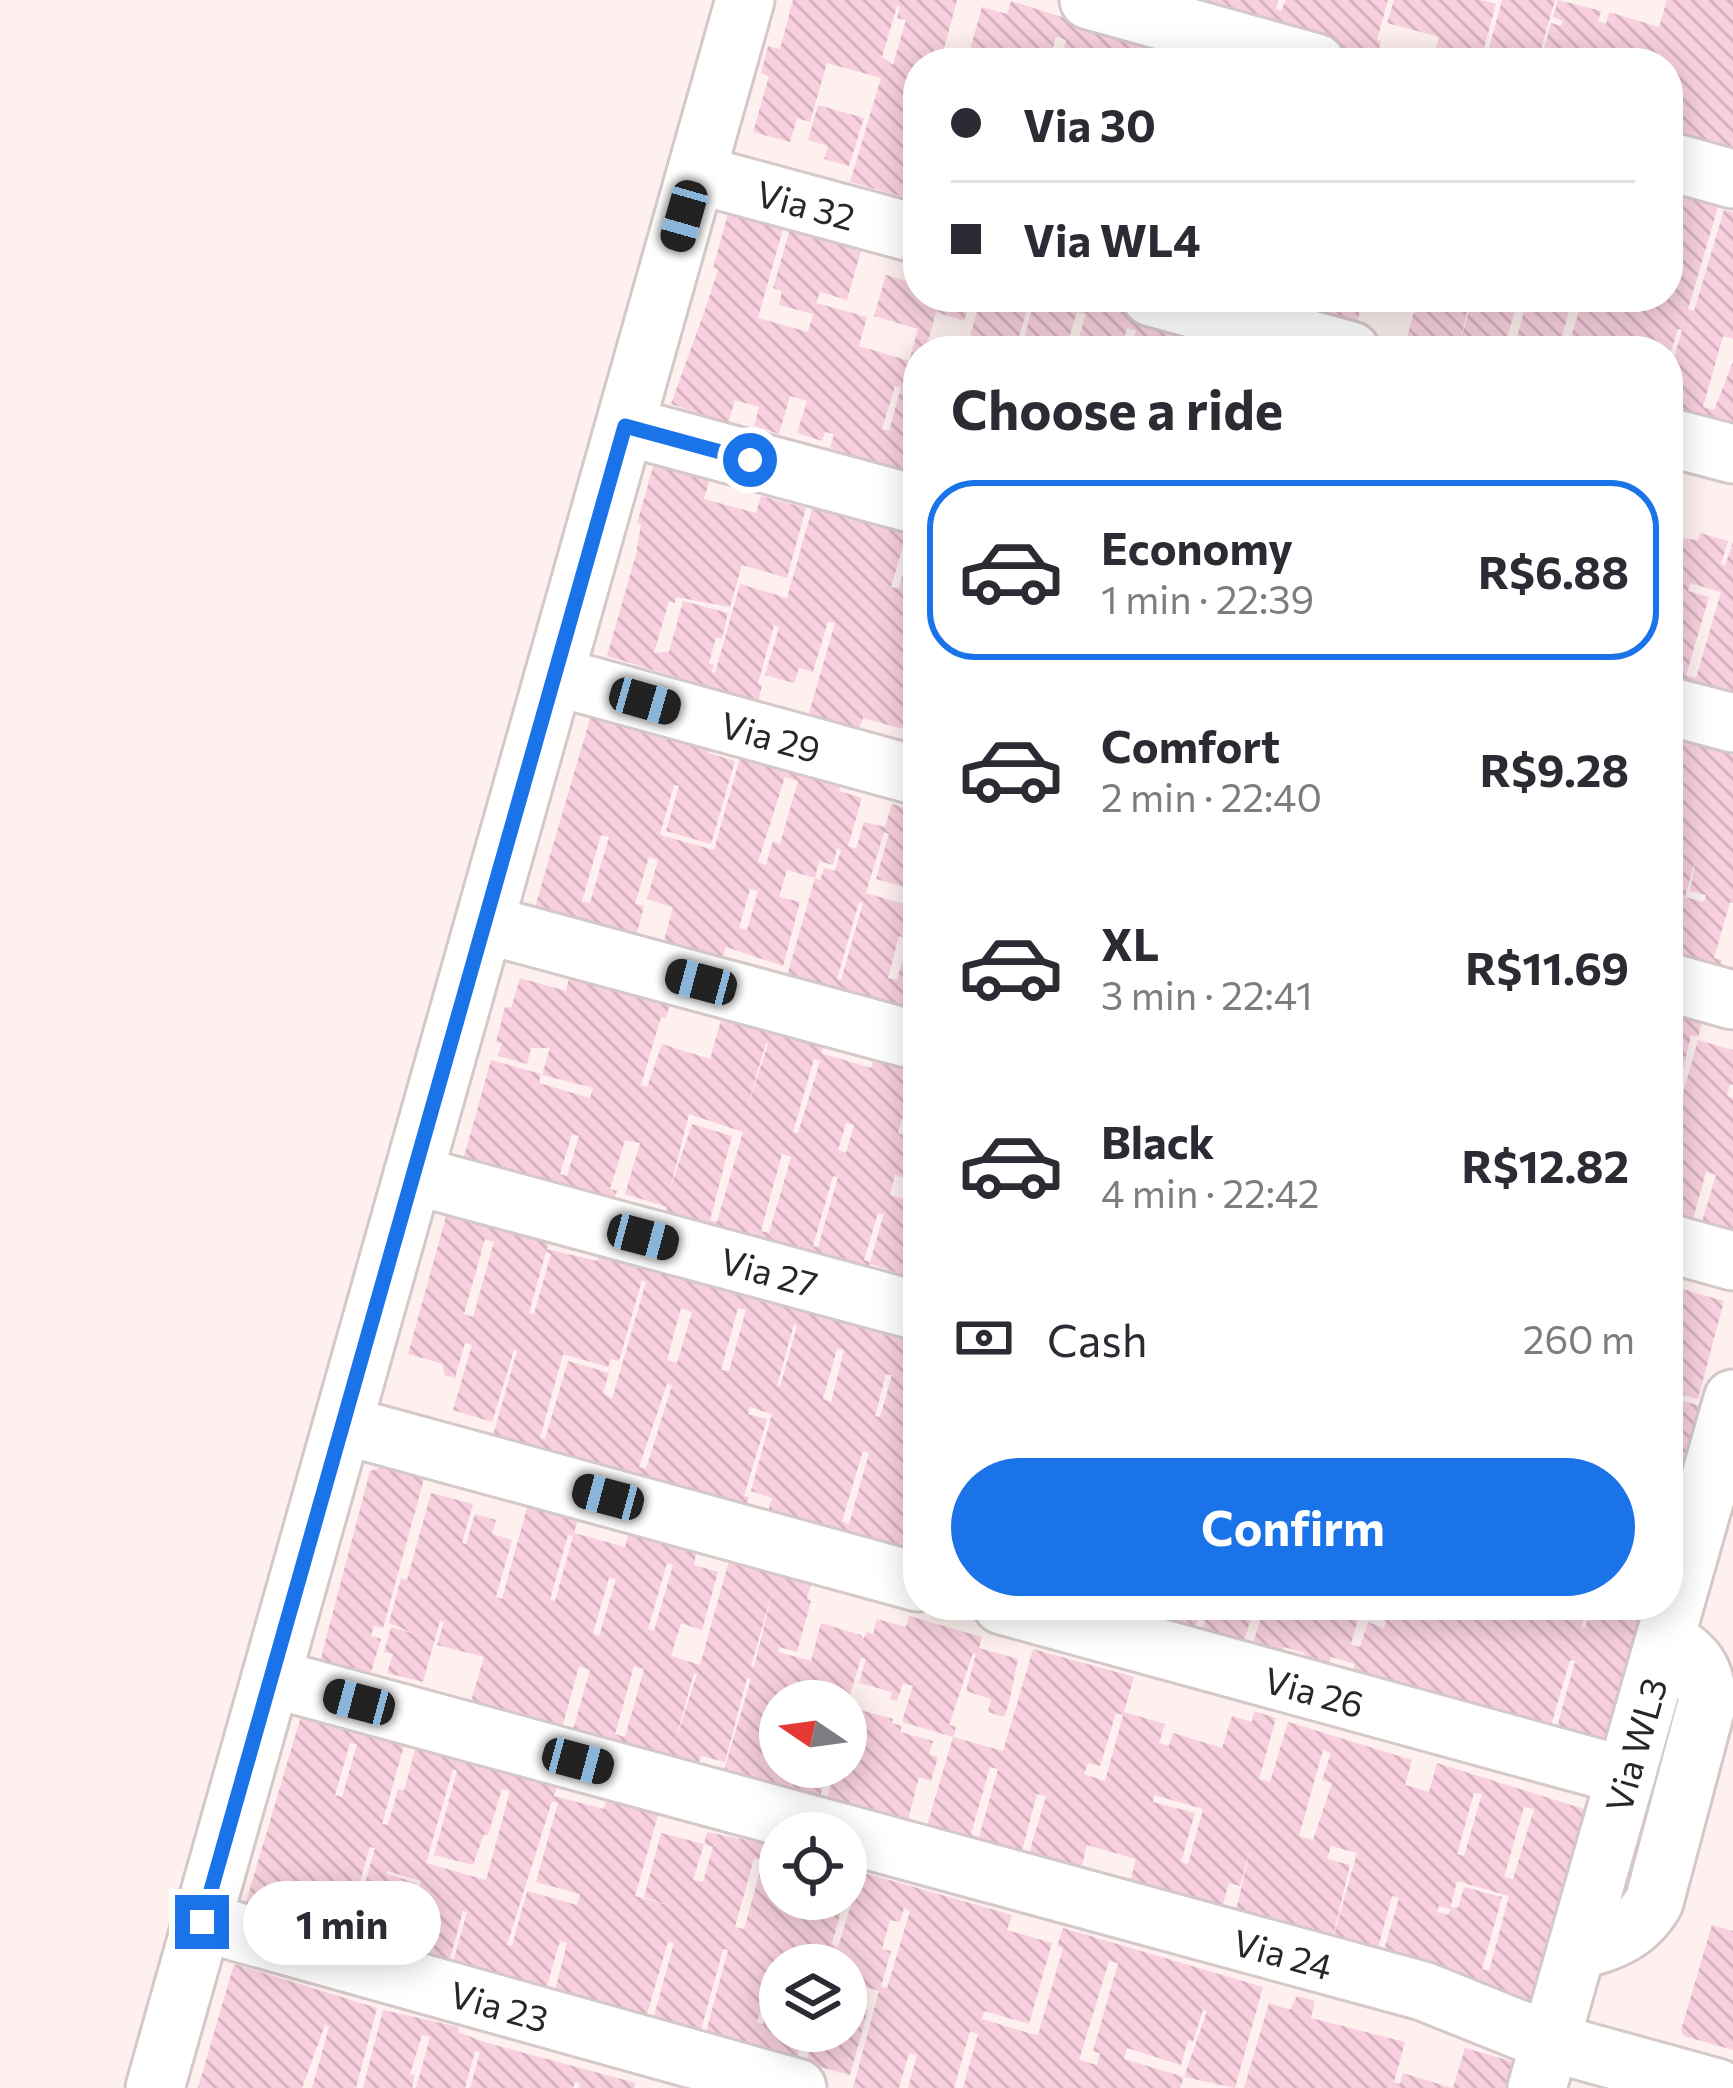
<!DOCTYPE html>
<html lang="en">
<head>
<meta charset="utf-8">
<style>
  :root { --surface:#fff; --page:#f2f2f3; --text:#2b2b33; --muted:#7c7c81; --line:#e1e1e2; --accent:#1a73e8 }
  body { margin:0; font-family:Commissioner,sans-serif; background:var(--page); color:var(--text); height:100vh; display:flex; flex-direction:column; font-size:45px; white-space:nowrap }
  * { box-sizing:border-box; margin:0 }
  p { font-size:39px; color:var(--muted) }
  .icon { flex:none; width:66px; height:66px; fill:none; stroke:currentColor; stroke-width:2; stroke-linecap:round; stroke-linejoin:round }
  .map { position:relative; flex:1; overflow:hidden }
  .drawer { position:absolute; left:903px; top:336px; width:780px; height:1284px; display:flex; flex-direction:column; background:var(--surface); border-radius:48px; box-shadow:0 6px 30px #0003 }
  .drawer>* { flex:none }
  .top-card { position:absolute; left:903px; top:48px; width:780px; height:264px; border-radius:48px; box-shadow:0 6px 30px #0003; display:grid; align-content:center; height:264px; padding:0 48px; background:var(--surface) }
  .needle { width:78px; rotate:283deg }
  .tools { position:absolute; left:759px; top:1680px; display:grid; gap:24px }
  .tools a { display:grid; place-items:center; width:108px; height:108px; border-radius:50%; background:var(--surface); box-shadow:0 6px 30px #0003; font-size:60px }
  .end { position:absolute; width:54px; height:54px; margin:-27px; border:15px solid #1a73e8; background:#fff; box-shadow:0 0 0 6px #fff }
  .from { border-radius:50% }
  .bubble { position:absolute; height:84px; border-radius:42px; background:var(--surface); box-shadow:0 6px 30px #0003; font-size:39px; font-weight:700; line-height:84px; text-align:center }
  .car { position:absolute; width:36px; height:72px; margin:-36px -18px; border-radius:15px; box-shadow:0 0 9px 3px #0007; background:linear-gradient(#222 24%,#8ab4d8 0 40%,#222 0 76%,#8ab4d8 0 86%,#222 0) }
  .top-card b { display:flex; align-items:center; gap:42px; height:114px; font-size:45px }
  .top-card b+b { border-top:3px solid var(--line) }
  .top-card i { width:30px; height:30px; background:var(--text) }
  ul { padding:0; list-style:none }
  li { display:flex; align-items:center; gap:36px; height:180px; margin:0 24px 18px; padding:0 24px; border:6px solid transparent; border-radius:48px }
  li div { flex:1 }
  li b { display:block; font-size:45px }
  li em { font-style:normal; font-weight:700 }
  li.selected { border-color:var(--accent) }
  li>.icon { width:108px; height:108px; stroke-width:1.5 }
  h2 { padding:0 48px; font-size:54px; line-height:144px }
  .pay { display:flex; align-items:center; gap:30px; height:132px; padding:0 48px; font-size:45px }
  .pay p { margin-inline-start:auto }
  .action { display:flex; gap:24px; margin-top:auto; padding:24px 48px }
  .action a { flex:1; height:138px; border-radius:72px; background:var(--accent); color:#fff; font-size:48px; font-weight:700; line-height:138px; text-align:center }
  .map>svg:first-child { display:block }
  .building { fill:url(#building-back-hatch); fill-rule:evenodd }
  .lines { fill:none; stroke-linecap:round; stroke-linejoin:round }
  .minor-casing { stroke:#d5c8c8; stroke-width:63 }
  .minor { stroke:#fff; stroke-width:57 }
  .route { stroke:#1a73e8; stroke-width:15 }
  .labels { text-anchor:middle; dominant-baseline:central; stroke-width:9; stroke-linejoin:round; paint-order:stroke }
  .street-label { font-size:36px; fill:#2b2626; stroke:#fdf0ef }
</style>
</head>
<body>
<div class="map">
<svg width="1733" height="2088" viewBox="0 0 1733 2088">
  <defs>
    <pattern id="building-back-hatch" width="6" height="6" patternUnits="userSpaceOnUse" patternTransform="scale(3)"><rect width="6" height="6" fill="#f8cfde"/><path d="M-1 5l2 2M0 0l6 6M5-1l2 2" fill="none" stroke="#d5b2be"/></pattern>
  </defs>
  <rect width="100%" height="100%" fill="#fdf0ef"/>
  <path class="building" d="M793,0H957L943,52L953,55L968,57L982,7L1007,14L1011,1L1182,55L1180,63H1110L1113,52L1106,49L1102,63H1060L1066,40L1056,37L1049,63H999L1002,52L997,51L994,63H918V89L910,86L907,95L918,98V119L908,153L913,154L918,140V201L850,182L881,78L827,63L810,122L797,118L790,142L753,132L769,76L761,73L768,46L780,49ZM897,6L900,7L897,18L906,20L893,65L882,57Z
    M1174,0H1278L1276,9L1281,11L1286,0H1388L1377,40L1381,41L1376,60Z
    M1394,0H1480L1496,4L1480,63H1431L1439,37L1387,23Z
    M1502,0H1555L1537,63H1485Z
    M1558,0L1601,11L1598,21L1606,24L1609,12L1659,27L1667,0H1733V157L1668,139V63H1649L1625,54L1623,63H1540L1551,23L1561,26L1563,21L1553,17Z
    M818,105L864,118L849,166L824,159L828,146L808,140Z
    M1668,193L1718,207L1688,309L1694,311L1724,210L1733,212V339L1723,336L1703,407L1714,410L1733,362V433L1668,412V379L1682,330L1678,329L1671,351H1567L1583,297H1668Z
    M732,199L787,215L758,318L808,332L813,314L779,305L782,291L773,288L790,229L865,237L847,300L820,292L816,303L867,317L859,346L909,361L918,329L874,316L886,275L918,284V297H971L964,321L936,312L928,341L959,351H918V475L830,448L834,434L825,432L822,441L797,433L807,401L790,396L779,434L754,426L759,407L735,400L728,423L671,404L707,304L718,269L713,268ZM895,386L901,388L889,431L882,429Z
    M981,297H1087L1257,351H1130L1136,331L1127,328L1121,351H1075L1086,314L1077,312L1065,351H1021L1033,304L1029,302L1015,351H966Z
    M1310,297H1351L1349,304L1361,308L1356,326L1305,316Z
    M1407,297H1470L1461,339L1473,297H1519L1503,351H1440L1406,341L1417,301Z
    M1528,297H1573L1558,351H1513Z
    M655,460L713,468L704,499L756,513L761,496L806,508L787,578L742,565L730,607L676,597L675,603L669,601L654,653L669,652L683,601L728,613L722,639L716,637L709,663L714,665L712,672L715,673L740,584L787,598L816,495L918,524V677L903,729L863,718L857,733L807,720L835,623L828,621L813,672L799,668L794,683L765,675L779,627L774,625L758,684L762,685L758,702L607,656L636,554L641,524L637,523ZM905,539L912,540L899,589L891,587Z
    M1668,482L1684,486L1670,537L1698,540L1700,533L1728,541L1721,564L1725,565L1733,542V703L1668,685ZM1690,583L1721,592L1696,678L1686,675L1709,597L1688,591Z
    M594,705L642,719L638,731L668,740L672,727L713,736L708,753L735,761L711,844L666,831L679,786L674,785L660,834L664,836L714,850L743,747L843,776L839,791L862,798L848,846L856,849L864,822L885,827L892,804L918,812V891L876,879L889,834L884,832L866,893L918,908V1020L785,983L815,878L820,880L824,868L835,871L841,850L837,848L833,865L819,861L815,878L787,870L779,897L800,902L783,966L726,947L721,963L663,944L673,907L647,899L658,860L649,857L635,904L644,906L636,936L535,907ZM785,777L798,781L780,844L773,841L766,865L758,862ZM601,835L609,837L590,903L582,901ZM750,889L758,891L747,930L739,928ZM859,902L863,903L841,980L837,979ZM899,936L908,939L897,980L888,978Z
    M1676,735L1733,755V903L1730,902L1714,958L1722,960L1717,975L1668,961V737L1674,739ZM1696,858L1690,891L1706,895L1704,902L1685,897Z
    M572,966L671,999L666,1018L661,1017L641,1085L647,1087L662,1044L710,1059L723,1013L824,1045L821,1053L871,1068L874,1057L918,1070V1088L911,1087L898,1133L907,1136L918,1102V1202L911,1200V1203L918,1205V1252L911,1277L870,1264L866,1276L664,1218L667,1207L625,1194L640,1143L625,1140L610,1189L617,1191L612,1206L463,1160L491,1060L541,1074L539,1083L590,1098L593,1088L542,1075L550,1048H531L527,1064L498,1056L502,1043L496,1042L505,1007L511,1008L520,978L566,991ZM766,1043L768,1044L744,1118ZM814,1059L820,1061L798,1133L793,1132ZM689,1114L743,1132L717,1222L710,1220L732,1136L692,1124L670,1189ZM846,1123L854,1125L846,1153L838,1150ZM572,1134L579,1136L567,1176L560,1174ZM782,1154L791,1157L769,1233L761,1231ZM895,1175L911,1180L905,1199L890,1195ZM833,1176L838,1177L818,1247L813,1246ZM878,1213L884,1214L870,1262L864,1260Z
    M1668,1010L1703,1020L1698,1037L1691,1035L1669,1129Z
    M1698,1040L1733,1050V1085L1730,1084L1727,1096L1733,1098V1250L1668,1234V1147ZM1706,1172L1716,1175L1701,1225L1692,1222Z
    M448,1209L550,1238L547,1249L597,1261L599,1254L650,1269L651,1265L702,1278L700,1282L707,1285L918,1344V1410L907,1407L904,1417L918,1421V1568L490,1446L517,1351L514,1350L492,1422L453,1410L472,1345L465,1343L455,1378L444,1375L443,1364L408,1354ZM485,1239L494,1242L473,1317L464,1314ZM546,1252L551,1254L534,1314L529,1313ZM642,1280L646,1282L612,1399L603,1393L609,1373L568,1361L545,1439L540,1438L563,1354L608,1367L611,1359L619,1361ZM681,1308L692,1312L677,1363L667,1360ZM738,1308L746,1310L729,1371L721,1370ZM794,1324L797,1326L780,1387L777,1386ZM837,1349L844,1350L831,1402L823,1399ZM886,1374L892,1375L880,1417L875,1416ZM667,1384L672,1385L646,1469L639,1467ZM750,1407L772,1414L751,1491L772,1498L767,1515L746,1508L749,1497L744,1496L767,1419L748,1414ZM863,1451L869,1453L849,1524L842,1521Z
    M1668,1285L1724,1301L1698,1399L1668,1391L1671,1345L1668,1344Z
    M1668,1396L1703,1407L1674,1498L1668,1496Z
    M381,1467L424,1479L383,1628L374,1626L371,1636L381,1639L366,1689L317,1673L370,1471Z
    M431,1493L473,1504L462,1543L466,1544L475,1514L496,1520L492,1534L512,1540L496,1597L502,1599L528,1504L578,1519L573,1536L568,1535L550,1600L555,1601L574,1533L625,1547L628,1535L696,1553L694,1565L718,1572L702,1630L681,1623L671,1656L700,1665L729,1561L811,1585L807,1599L811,1601L797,1652L779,1647L778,1652L811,1661L821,1623L861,1635L863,1639L867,1632L873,1634L877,1619L906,1627L909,1616L982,1637L979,1648L1018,1659L1009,1703L1004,1717L988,1712L991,1699L966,1691L976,1654L973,1653L949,1725L956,1727L953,1737L902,1722L913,1686L903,1683L897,1701L890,1699L892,1692L859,1683L866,1659L861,1658L849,1698L855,1700L853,1708L893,1719L892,1723L902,1726L900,1732L933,1741L929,1754L938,1757L931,1781L919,1777L908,1820L877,1812L873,1825L571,1737L590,1670L579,1666L559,1739L469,1708L484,1657L437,1645L444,1622L440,1621L423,1682L387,1673L393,1654L384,1652L391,1627L415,1634L389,1623L401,1578L407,1580ZM667,1563L673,1565L654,1631L648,1629ZM609,1578L616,1579L599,1636L593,1633ZM773,1590L754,1667L751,1666ZM634,1666L644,1669L625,1737L615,1734ZM694,1673L697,1674L673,1749ZM747,1678L751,1679L722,1777L697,1770L701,1756L725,1762ZM803,1690L846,1701V1767H836L824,1807L818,1805L828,1767H780V1701H824L801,1693Z
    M1154,1605H1202L1196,1627L1202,1630L1196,1648L1145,1634Z
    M1209,1605H1362L1351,1644L1360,1647L1368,1622L1384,1628L1386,1621L1370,1616L1373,1605H1412L1411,1610L1426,1615L1429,1605H1587L1581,1627L1585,1628L1591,1605H1646L1602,1759L1348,1687L1355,1664L1331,1657L1325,1680L1299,1673L1305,1653L1284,1647L1279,1668L1248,1659L1262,1614L1253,1611L1244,1641L1202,1630ZM1570,1660L1575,1661L1556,1731L1550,1729Z
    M1033,1649L1134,1677L1123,1715L1116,1713L1100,1766L1088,1763L1084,1774L1105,1781L1124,1712L1165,1724L1159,1743L1169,1746L1173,1733L1222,1748L1232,1716L1252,1722L1254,1711L1276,1718L1259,1779L1270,1782L1288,1722L1412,1760L1405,1785L1429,1792L1437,1763L1587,1810L1528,2009L1429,1982L1428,1986L1378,1973L1380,1968L1227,1927L1236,1910L1251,1846L1240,1886L1229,1883L1217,1925L1126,1896L1136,1859L1087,1845L1077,1885L1024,1870L1046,1796L1037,1794L1022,1851L978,1839L973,1857L922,1843L953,1737L1003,1751ZM1323,1750L1331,1753L1322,1780L1332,1783L1313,1840L1299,1836ZM990,1767L998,1769L979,1837L971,1834ZM1474,1793L1482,1794L1464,1856L1457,1854ZM1154,1795L1203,1809L1188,1864L1181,1862L1195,1813L1153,1802ZM1524,1807L1534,1809L1513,1879L1504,1877ZM1331,1846L1357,1853L1331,1945L1350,1865L1327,1859ZM1457,1881L1509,1896L1489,1971L1482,1969L1502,1897L1464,1887L1458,1908L1451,1907L1448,1915L1437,1912L1439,1906L1450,1909ZM1392,1896L1399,1898L1383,1953L1377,1952Z
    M302,1713L405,1742L382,1824L388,1825L398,1789L404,1791L416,1746L557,1786L554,1796L604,1809L606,1800L658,1815L635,1896L671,1906L644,1897L661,1833L704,1844L693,1880L703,1882L713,1847L704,1844L707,1832L780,1847V1899H844L832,1944L838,1947L861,1872L1012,1915L1007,1930L1052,1943L1029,2024L984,2011L982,2019L1032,2034L1038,2035L1063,1948L1057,1946L1063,1928L1263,1987L1235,2088L1184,2077L1207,2011L1203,2010L1193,2042L1188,2040L1181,2065L1127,2048L1124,2059L1184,2077L1180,2088H963L978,2034L970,2031L954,2088H908L917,2055L909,2053L899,2088H853L879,1991L846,1981V1965H780V2031H804L797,2057L806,2060L802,2076L346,1950L375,1848L370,1847L341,1947L241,1919ZM350,1743L357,1744L342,1797L335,1795ZM453,1769L457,1771L434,1855L473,1865L484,1834L488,1835L502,1789L510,1791L486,1880L426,1863ZM552,1801L558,1803L536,1882L580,1894L577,1905L527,1891L512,1946L507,1945ZM754,1858L763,1861L744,1929L735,1927ZM387,1871L421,1881L407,1927L416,1883L387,1874ZM904,1908L910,1911L887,1988L881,1987L891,1951L882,1949L890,1920L900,1922ZM463,1911L467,1912L453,1963L449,1962ZM560,1941L567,1943L555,1991L546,1989ZM668,1942L674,1943L654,2016L647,2014ZM723,1949L728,1950L706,2032L701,2030ZM1109,1961L1118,1963L1093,2051L1100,2053L1097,2065L1079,2060ZM772,1969L778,1971L763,2024L757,2023Z
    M1712,1925L1733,1931V2050L1684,2036L1681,2030Z
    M234,1964L377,2008L356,2088H312L329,2027L325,2025L302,2088H198Z
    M1297,1996L1315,2001L1311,2018L1405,2042L1394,2082L1400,2084L1403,2073L1452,2088H1244L1269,2003L1290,2010Z
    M846,2004L868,2010L850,2075L806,2063L815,2031H846Z
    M383,2010L459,2027L458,2032L484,2042L636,2083L634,2088H579L580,2084L575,2082L573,2088H470L480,2052L475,2051L465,2088H416L430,2037L422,2035L410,2074L415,2075L412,2088H363Z
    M1465,2048L1521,2064L1514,2088H1453Z"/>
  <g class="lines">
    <defs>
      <g id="minor">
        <path d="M1089,0L1316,63"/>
        <path d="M1668,161L1733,179"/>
        <path id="s1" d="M696,174L918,234"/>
        <path d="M1151,297L1351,351"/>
        <path d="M625,426L918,505"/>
        <path d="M1668,437L1733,454"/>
        <path id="s2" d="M554,676L918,776"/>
        <path d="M1668,706L1733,723"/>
        <path d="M484,924L918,1041"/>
        <path d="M1668,982L1733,1000"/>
        <path id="s3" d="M413,1175L918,1311"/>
        <path d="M1668,1243L1733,1261"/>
        <path d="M343,1425L918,1582"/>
        <path id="s4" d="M1002,1605L1626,1776"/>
        <path d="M271,1678L842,1833"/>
        <path id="s5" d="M846,1834L1423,1991L1550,2042L1717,2088"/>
        <path id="s6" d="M202,1922L797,2088"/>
        <path d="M1576,1951C1611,1941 1635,1934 1654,1902L1707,1703C1706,1667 1694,1657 1665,1638"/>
        <path d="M155,2088L745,0"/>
        <path id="s7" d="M1537,2088L1733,1399"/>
      </g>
    </defs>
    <use href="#minor" class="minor-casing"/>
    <use href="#minor" class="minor"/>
  </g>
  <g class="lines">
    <path class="route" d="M202,1922L625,426L750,460"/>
  </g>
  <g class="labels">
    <g class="street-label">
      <text stroke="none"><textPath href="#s1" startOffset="114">Via 32</textPath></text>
      <text stroke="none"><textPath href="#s2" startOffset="225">Via 29</textPath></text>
      <text stroke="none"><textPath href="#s3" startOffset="369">Via 27</textPath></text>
      <text stroke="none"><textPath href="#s4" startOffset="324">Via 26</textPath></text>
      <text stroke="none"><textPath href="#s7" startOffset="357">Via WL3</textPath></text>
      <text stroke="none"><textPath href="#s5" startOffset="453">Via 24</textPath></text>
      <text stroke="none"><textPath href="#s6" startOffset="309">Via 23</textPath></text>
    </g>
  </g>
</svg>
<div class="tools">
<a><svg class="needle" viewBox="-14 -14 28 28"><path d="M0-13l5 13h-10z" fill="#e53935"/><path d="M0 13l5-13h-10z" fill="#7c7c81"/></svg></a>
<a><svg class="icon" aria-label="locate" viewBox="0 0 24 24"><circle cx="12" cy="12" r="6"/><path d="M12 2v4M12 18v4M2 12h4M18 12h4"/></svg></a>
<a><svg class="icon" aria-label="layers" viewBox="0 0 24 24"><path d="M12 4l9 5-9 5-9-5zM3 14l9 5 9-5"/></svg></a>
</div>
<i class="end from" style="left:750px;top:460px"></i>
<i class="end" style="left:202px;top:1922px"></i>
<div class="bubble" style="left:243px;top:1881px;width:198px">1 min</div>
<i class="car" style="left:684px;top:216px;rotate:196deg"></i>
<i class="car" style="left:645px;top:701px;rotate:106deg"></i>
<i class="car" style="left:701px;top:982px;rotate:285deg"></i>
<i class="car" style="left:643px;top:1237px;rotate:105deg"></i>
<i class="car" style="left:608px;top:1497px;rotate:285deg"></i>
<i class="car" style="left:359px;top:1702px;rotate:285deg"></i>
<i class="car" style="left:578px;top:1761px;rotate:105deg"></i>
<div class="top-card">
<b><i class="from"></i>Via 30</b>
<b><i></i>Via WL4</b>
</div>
<section class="drawer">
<h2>Choose a ride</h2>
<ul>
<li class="selected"><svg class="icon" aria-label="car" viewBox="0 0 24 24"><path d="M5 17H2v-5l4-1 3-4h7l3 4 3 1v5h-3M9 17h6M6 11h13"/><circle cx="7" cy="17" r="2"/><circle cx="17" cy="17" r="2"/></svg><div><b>Economy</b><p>1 min · 22:39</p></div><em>R$6.88</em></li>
<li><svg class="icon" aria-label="car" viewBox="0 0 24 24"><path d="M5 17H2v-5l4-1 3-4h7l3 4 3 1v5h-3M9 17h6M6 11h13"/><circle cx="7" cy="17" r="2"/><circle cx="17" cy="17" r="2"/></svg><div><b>Comfort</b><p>2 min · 22:40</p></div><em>R$9.28</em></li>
<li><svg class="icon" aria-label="car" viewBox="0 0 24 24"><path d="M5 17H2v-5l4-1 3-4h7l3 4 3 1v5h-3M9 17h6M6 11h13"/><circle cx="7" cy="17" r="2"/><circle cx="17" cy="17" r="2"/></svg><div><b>XL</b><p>3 min · 22:41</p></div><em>R$11.69</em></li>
<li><svg class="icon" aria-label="car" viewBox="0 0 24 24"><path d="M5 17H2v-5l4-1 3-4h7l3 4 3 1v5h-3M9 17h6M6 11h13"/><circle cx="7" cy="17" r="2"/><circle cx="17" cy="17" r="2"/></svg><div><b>Black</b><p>4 min · 22:42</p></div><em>R$12.82</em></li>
</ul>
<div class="pay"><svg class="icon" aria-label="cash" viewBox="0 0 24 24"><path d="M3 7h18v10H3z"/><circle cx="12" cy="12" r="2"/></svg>Cash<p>260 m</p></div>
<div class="action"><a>Confirm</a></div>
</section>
</div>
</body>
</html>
